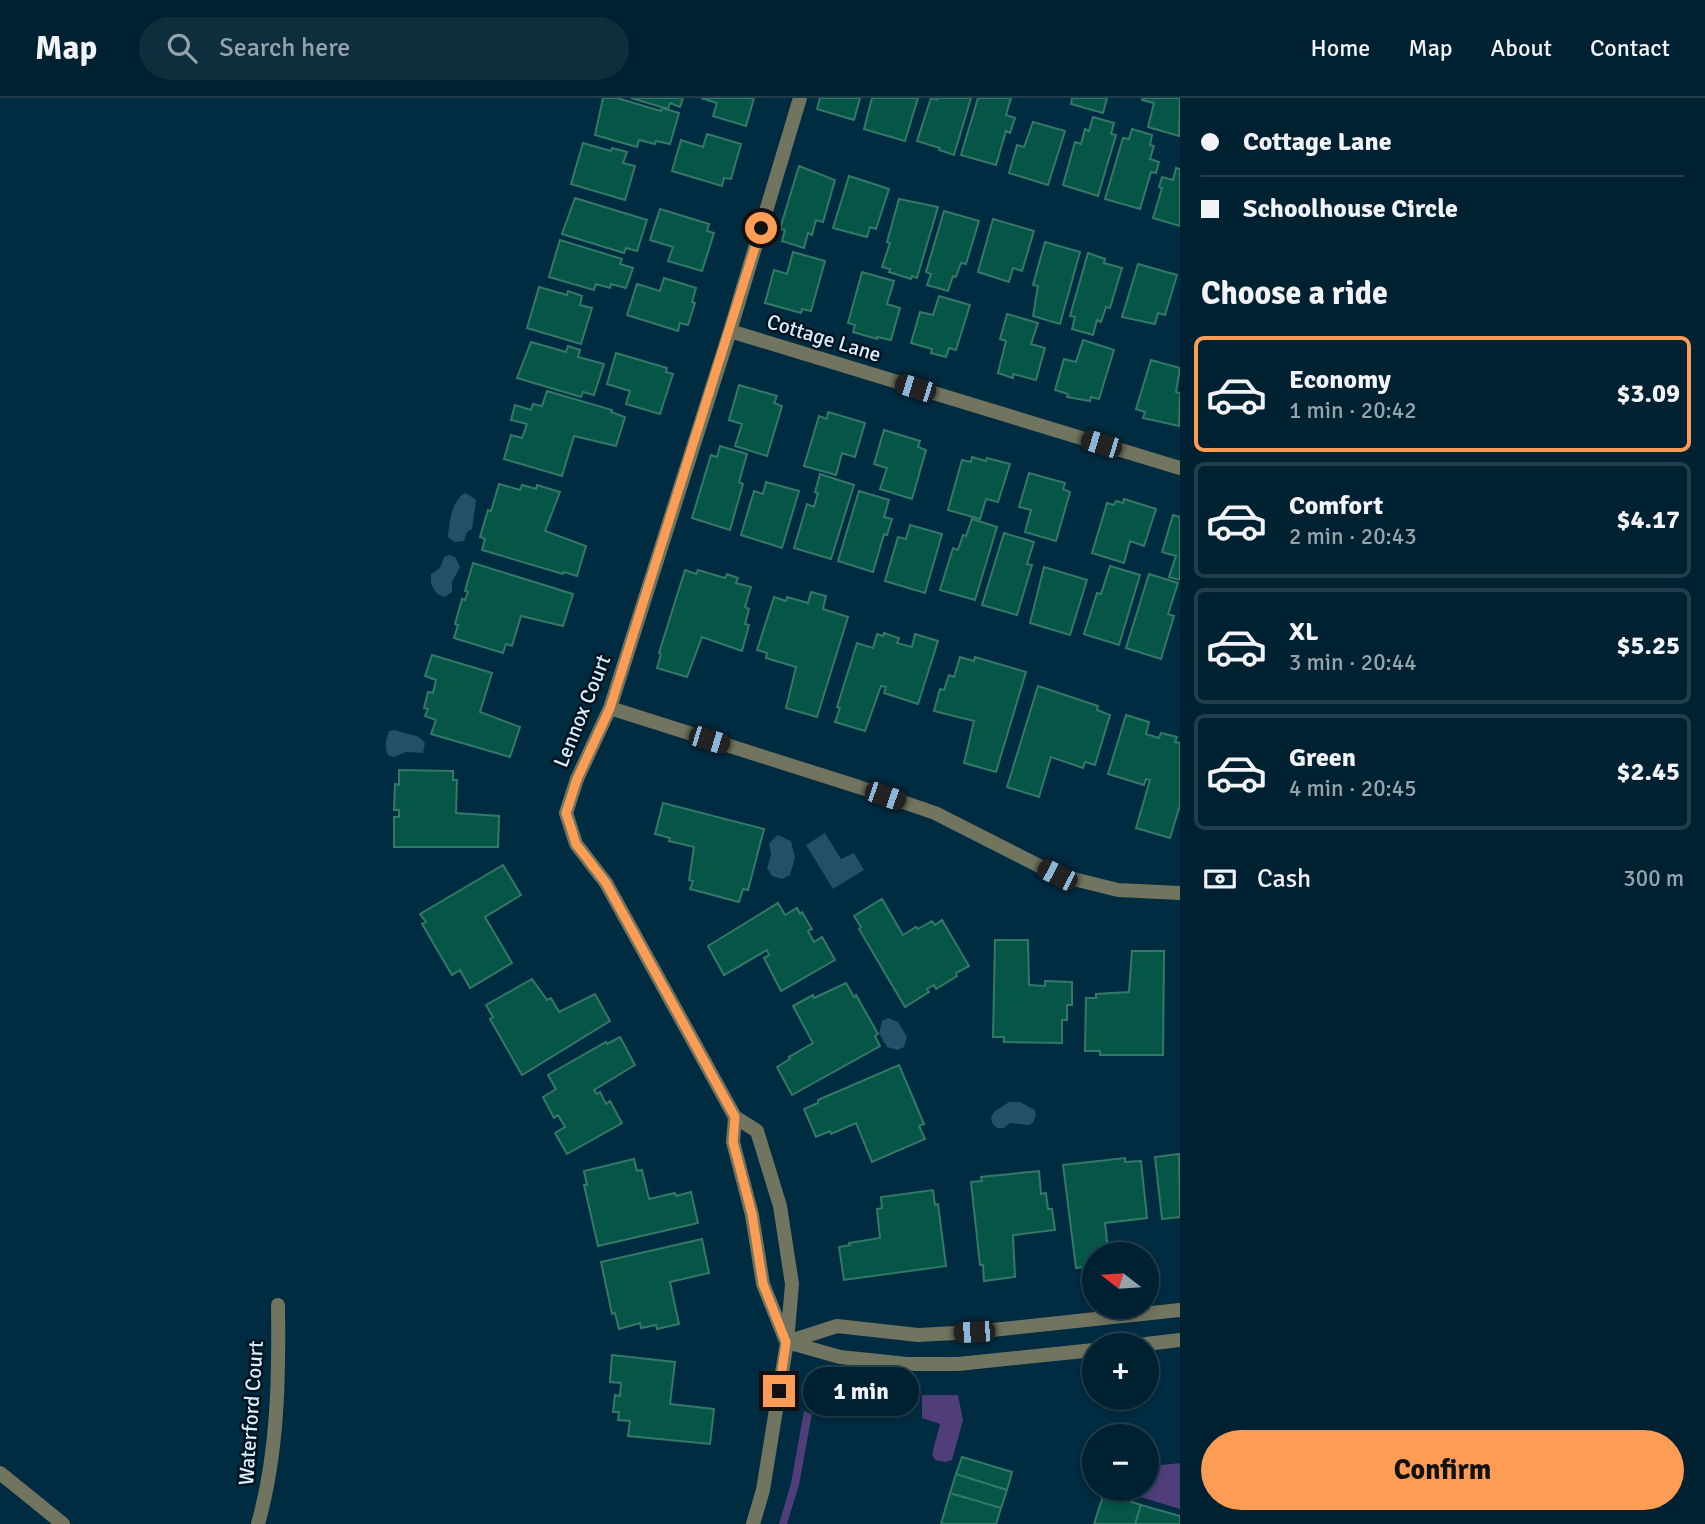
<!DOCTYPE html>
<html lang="en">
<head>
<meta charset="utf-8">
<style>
  :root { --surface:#002131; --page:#0e2e3d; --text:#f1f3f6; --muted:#95a3ab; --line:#223e4d; --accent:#fd9d55 }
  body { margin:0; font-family:Signika,sans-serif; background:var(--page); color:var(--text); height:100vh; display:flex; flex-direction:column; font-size:26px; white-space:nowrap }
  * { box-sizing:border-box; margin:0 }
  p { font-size:23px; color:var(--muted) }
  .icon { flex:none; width:38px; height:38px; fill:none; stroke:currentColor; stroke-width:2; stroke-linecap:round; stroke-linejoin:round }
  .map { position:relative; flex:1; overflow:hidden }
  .sheet { display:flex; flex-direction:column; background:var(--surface); width:525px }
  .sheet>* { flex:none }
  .banner { display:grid; align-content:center; height:154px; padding:0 21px; background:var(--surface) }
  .needle { width:46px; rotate:287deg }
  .buttons { position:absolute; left:1082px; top:1144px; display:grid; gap:14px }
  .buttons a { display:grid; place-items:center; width:77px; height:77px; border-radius:50%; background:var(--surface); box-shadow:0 4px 10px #0003,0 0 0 2px var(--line); font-size:35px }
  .end { position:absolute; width:32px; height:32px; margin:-16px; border:9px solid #fd9d55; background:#111; box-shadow:0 0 0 4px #111 }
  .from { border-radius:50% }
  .bubble { position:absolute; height:49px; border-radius:24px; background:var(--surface); box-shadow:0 4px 10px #0003,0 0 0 2px var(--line); font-size:23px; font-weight:700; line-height:49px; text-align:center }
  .car { position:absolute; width:21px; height:42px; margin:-21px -10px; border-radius:9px; box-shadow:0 0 5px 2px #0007; background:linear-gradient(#222 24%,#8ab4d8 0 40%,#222 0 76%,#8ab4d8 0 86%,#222 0) }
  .banner b { display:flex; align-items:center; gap:24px; height:66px; font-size:26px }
  .banner b+b { border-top:2px solid var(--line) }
  .banner i { width:18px; height:18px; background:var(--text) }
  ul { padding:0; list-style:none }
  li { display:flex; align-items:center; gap:21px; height:116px; margin:0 14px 10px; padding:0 7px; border:4px solid var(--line); border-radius:10px }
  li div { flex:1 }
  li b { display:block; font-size:26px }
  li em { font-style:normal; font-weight:700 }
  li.active { border-color:var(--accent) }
  li>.icon { width:63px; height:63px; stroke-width:1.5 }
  h2 { padding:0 21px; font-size:32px; line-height:84px }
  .pay { display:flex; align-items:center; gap:18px; height:77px; padding:0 21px; font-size:26px }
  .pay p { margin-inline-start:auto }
  .cta { display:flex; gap:14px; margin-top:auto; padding:14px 21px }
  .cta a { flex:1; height:80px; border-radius:42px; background:var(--accent); color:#111; font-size:28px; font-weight:700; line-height:80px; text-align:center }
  header { display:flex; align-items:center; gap:42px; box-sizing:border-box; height:98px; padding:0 35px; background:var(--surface); border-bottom:2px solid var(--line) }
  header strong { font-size:33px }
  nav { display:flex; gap:38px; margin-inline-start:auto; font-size:24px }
  .search { width:490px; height:63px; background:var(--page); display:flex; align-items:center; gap:18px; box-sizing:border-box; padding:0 24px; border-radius:38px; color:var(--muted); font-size:26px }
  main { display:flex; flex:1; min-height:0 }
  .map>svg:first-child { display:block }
  .grass { fill:#4f3e7a }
  .water { fill:#244f67 }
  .building { fill:#065647; stroke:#347867; stroke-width:2 }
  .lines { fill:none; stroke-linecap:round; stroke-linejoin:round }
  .minor { stroke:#71755f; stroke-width:14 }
  .route { stroke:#fd9d55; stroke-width:9 }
  .labels { text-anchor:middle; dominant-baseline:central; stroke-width:5; stroke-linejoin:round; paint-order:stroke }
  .street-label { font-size:21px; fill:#d9effd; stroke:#00131f }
</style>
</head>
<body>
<header>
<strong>Map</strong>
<div class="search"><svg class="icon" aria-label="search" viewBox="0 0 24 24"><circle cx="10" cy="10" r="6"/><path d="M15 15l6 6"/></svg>Search here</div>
<nav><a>Home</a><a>Map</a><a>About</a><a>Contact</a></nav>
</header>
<main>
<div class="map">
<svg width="1180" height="1426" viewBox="0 0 1180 1426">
  <rect width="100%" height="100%" fill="#002c41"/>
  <path class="grass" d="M834,1287L877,1296L871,1315L843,1308L821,1296Z
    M922,1297H958L963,1322L952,1362L946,1364L935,1362L932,1356L940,1326L922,1320Z
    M804,1313L812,1316L799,1387L787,1426H779L791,1385Z
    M1180,1365V1411L1124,1394L1125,1391H1146V1369Z"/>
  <path class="water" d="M466,395L476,402L472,431L467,434L464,443L454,444L448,439C449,425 452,400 466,395Z
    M449,457L455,459L460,469L452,484V494L445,499L437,496L431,486V476L440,470L444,459Z
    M395,632L419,639L425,645L423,655L406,654L394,659L388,657C384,648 386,642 389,633Z
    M825,735L841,761L854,755L864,772L833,791L806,747Z
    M778,737L791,743L795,760L790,777L782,781L772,778L767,770L771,757L769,745Z
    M888,920L898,924L907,939L904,949L898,952L887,949L879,935L882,923Z
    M1009,1004H1020L1035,1012L1036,1017L1033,1025L1029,1027L1010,1025L1004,1030H997L992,1025L991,1019L995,1013Z"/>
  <path class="building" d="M603,0H617L661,13L662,10L679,15L670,46L656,43L655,46L639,42L637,49L595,37Z
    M631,0H683L680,9L670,5L668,11Z
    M701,0H754L746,28L713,18L717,5Z
    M820,0H860L854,22L817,11Z
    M872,0H918L905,43L864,31Z
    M931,0L937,2L938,0H971L954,57L939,52L940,50L917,43Z
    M978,0H1011L1006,17L1015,20L1010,35L1006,33L996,67L961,57Z
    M1072,0H1107L1103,15L1071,6Z
    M1143,0H1180L1179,38L1148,29L1154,5L1142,2Z
    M1093,19L1114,25L1111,36L1116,37L1098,98L1063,87L1075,44L1081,46L1085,31L1089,33Z
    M1033,24L1065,33L1048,87L1009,75L1017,47L1024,49Z
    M1132,31L1152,37L1150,47L1154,48L1150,61L1159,64L1156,75L1151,74L1140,111L1105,101L1123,40L1129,41Z
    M707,36L741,46L731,81L724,80L722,88L672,73L681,42L703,49Z
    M583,45L611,53L612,50L627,54L623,65L635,68L625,102L571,86Z
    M799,68L835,82L823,124L816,122L812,137L808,135L804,150L782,143L785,132L780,131Z
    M1176,70L1180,71V128L1153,120L1162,90L1159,89L1162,79L1173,82Z
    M849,78L889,91L876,131L870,129L867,139L833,130Z
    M575,100L647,122L637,153L626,150L624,155L562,136Z
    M899,101L938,109L917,180L912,178L911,181L889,174L890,171L882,169L890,145L887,144Z
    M660,111L709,126L707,133L714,135L702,173L668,163L673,149L650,142Z
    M944,113L979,123L966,166L961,165L956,179L953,178L948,193L927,187L931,176L926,174Z
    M993,121L1034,133L1022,173L1013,170L1009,184L978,174Z
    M560,142L622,161L620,166L633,170L626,190L611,186L610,190L596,186L594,192L549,179Z
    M1045,144L1080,154L1060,226L1033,218L1038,188L1033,187Z
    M793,154L825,163L811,213L802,211L801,215L765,205L774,172L787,176Z
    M1088,155L1105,161L1104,165L1122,170L1110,210L1106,209L1101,224L1097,222L1093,237L1072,231L1075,219L1070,218Z
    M1138,166L1177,177L1165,217L1158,215L1155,226L1122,219Z
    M862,174L894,183L887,206L900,210L891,242L877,239V241L853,234L855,227L848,225Z
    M664,180L696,190L692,204L695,205L688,227L680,225L678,233L627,217L637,186L660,193Z
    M539,189L567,197L568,193L582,198L580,207L592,210L581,246L527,230Z
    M939,198L970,207L956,252L949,250L946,259L931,255L932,251L911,245L920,214L933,217Z
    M1007,216L1038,225L1031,246L1045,250L1036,282L1013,276V280L998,275L1006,243L1000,241Z
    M1083,242L1114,252L1099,301L1091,299L1090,303L1067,299L1068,296L1055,292L1064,261L1076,264Z
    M531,244L566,254L568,248L580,252L578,259L604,266L594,297L583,294L581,299L517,280Z
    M616,255L667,270L666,274L673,276L660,316L626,306L630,293L607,286Z
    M1151,262L1180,270L1176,294L1180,295L1179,328L1143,320L1145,314L1136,311Z
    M739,287L777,298L774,305L782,308L767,358L735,348L742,326L729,322Z
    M547,293L612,312L611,314L625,319L616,348L574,338L562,378L504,361L511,337L522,340L527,326L511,322L515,307L531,312L533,306L542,308Z
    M828,314L865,325L855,359L842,355L836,377L804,368L819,318L827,321Z
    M884,332L920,343L918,349L926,352L912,401L880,391L887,370L874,366Z
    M720,348L747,356L739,384L743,386L730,432L692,420L711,357L717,359Z
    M972,359L986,363L987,360L1010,366L998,404L986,401L980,421L948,412L962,362L971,364Z
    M1029,375L1065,385L1063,391L1070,394L1056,443L1025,434L1031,412L1019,409Z
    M820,376L854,387L831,461L794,450L807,406L814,409L818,395L815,394Z
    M766,384L799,393L782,450L741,437L754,393L763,396Z
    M499,386L520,392L522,387L536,391L537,387L560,394L545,433L586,448L577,478L564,474L563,476L482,452L485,441L480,439L488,412L491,413Z
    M859,393L889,402L884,419L892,421L887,437L884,436L873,474L838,463Z
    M1124,401L1156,411L1144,448L1130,443L1124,465L1092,455L1107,405L1114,407L1116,403L1123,405Z
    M1173,417L1180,419V482L1169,479L1176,458L1162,454Z
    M972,421L997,429L975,502L940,492L953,450L958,452L963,437L966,438Z
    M910,427L942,436L925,495L885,483L898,439L906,441Z
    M1004,435L1034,444L1027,466L1032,467L1017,517L982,507Z
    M473,465L573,496L563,528L521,518L512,548L506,546L503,555L454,540L458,527L455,526L462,501L465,502L468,494L465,493Z
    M1110,468L1140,477L1119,547L1084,536L1097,495L1101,496Z
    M1044,469L1087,482L1070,537L1030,525Z
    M685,472L696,476L698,472L725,480L727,476L738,480L736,485L751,489L745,509L749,511L745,526L749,527L742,553L702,539L687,579L657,570L661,556L659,555Z
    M1149,476L1178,485L1168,516L1174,518L1161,561L1126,550Z
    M811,494L826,498L823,511L848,519L817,619L786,610L796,569L766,560L767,555L757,552L774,499L786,503L787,499L808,505Z
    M884,535L899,540L897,545L912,549L915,536L938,543L918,606L884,595L886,589L881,588L865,633L835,624L840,610L837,609L857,545L873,550L877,536L883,538Z
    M432,557L492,575L480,614L520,629L510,659L431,636L436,622L425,618L428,611L424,610L428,594L433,595L436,582L425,578Z
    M960,559L974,563L975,559L1026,574L996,674L964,665L974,623L934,613L940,591L944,592L949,577L954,579Z
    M1038,588L1098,608L1097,612L1110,617L1095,667L1085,664L1083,670L1051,659L1039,699L1007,689Z
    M1126,617L1149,624L1146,636L1159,640L1161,635L1177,639L1175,644L1180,645V707L1170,740L1136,730L1150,682L1146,681L1144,687L1108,676Z
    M399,672L453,673V682H457L456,715L499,718L498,749H394V719H399V712H394L395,686L399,687Z
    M663,705L764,731L748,792L743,791L739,804L690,791L693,783L689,782L694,749L669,743L670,740L655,736Z
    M503,767L521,797L485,819L512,865L470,890L460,872L452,877L422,826L426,824L420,816Z
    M882,801L903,837L916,829L918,831L932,823L935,827L942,822L969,868L956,875L957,878L936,891L934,887L927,891L929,894L905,909L859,831L861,829L854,818Z
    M778,805L785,817L797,810L800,816L802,814L812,831L808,833L814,844L822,839L835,862L781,893L764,860L769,857L767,852L724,877L708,848Z
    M995,842H1028L1029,887L1045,888V883L1072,884V907H1067V922H1062V945L1004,944V939H993Z
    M1132,853H1164L1163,957H1100V953H1085L1086,900H1096V896L1129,894Z
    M532,881L547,902L551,900L559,914L595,896L610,923L522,977L490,921L493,919L486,907Z
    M846,885L854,899L856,897L878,936L875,938L880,948L792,997L777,969L790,961L789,959L813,945L793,908L813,897L814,900Z
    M620,939L635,967L594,992L597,996L600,994L606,1006L610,1003L622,1025L567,1056L555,1035L565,1029L558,1017L554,1020L543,999L556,991L548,977L606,944L607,946Z
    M899,967L924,1026L919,1028L925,1041L872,1064L856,1025L831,1036L830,1033L816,1039L804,1011L818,1005V1002Z
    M1179,1056L1180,1119L1162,1121L1155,1059Z
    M1125,1060V1064L1141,1063L1147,1120L1105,1125L1108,1152H1106V1157H1094V1168L1076,1170L1063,1067Z
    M634,1061L637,1073L642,1072L649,1101L675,1095L676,1098L691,1094L698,1125L598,1148L584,1087H587L584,1073Z
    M1039,1073L1041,1096L1046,1095L1048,1111H1052L1055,1132L1013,1137L1015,1179L984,1183L983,1167H980L971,1084L982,1083L981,1079Z
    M933,1092L935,1107L938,1106L946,1168L844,1182L839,1149L850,1147L849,1145L880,1140L877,1111L882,1110L881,1099Z
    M702,1141L709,1175L670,1184L679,1226L657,1231L656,1227L641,1230L640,1225L619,1231L615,1215L612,1216L601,1164Z
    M612,1257L675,1264L670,1306L714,1311L710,1346L628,1338L630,1323L618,1322L619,1314H613L615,1297L620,1298L621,1285L610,1284Z
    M962,1359L1012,1374L1007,1392L956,1376Z
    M956,1376L1007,1392L1001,1410L950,1395Z
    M950,1395L1001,1410L996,1426H941Z
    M1104,1395L1141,1407L1135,1426H1094Z
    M1141,1407L1180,1418V1426H1135Z"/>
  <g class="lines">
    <path class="minor" d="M800,0L730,233L1180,370
      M730,233L610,610L577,681L566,715L576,746L606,785L735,1019L757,1033L780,1108L792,1186L787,1244L763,1392L753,1426
      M610,610L859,689L935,715L1057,777L1118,792L1180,795
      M735,1019L733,1044L752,1117L763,1186L785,1241
      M1129,1248L1180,1242
      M1094,1252L958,1266H907L840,1259L787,1244L837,1228L918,1237L974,1234L1180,1212
      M0,1375L63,1426
      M258,1426C278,1355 279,1280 278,1207"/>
  </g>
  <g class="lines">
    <path class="route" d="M761,130L610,610L577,681L566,715L571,730L576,746L606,785L735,1019L733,1044L752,1116L763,1186L786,1244L779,1293"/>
  </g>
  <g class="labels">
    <g class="street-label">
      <text transform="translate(824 240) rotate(17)">Cottage Lane</text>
      <text transform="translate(582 613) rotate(-68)">Lennox Court</text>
      <text transform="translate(251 1315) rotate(-86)">Waterford Court</text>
    </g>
  </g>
</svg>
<div class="buttons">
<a><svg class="needle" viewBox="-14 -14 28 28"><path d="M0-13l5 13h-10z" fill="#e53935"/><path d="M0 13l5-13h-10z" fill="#95a3ab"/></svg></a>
<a>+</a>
<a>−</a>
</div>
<i class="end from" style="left:761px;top:130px"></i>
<i class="end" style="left:779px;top:1293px"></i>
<div class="bubble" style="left:803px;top:1269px;width:116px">1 min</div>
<i class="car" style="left:915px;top:290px;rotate:287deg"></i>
<i class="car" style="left:1101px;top:346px;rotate:287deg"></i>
<i class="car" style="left:709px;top:642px;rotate:107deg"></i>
<i class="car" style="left:885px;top:698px;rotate:109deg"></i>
<i class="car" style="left:1057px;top:777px;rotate:297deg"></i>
<i class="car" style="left:974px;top:1234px;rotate:267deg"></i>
</div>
<section class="sheet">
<div class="banner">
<b><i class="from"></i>Cottage Lane</b>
<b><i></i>Schoolhouse Circle</b>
</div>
<h2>Choose a ride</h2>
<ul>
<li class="active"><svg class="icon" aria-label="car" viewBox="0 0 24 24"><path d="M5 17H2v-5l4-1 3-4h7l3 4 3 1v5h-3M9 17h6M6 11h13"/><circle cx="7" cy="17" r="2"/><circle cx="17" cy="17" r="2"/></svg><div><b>Economy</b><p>1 min · 20:42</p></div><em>$3.09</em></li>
<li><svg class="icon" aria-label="car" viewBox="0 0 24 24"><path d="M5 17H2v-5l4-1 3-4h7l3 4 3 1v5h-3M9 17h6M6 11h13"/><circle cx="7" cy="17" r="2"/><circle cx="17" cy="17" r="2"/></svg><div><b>Comfort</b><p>2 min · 20:43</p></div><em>$4.17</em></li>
<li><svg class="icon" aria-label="car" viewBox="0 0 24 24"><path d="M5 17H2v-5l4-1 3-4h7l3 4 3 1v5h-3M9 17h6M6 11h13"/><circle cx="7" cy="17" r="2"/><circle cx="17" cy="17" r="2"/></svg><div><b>XL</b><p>3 min · 20:44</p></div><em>$5.25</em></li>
<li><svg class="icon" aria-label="car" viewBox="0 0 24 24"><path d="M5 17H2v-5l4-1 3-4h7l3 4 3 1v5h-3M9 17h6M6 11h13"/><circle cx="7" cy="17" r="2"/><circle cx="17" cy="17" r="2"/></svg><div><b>Green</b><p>4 min · 20:45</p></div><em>$2.45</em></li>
</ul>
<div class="pay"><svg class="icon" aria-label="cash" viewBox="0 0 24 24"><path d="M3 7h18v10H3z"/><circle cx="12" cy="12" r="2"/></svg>Cash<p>300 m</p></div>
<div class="cta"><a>Confirm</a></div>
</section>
</main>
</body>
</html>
